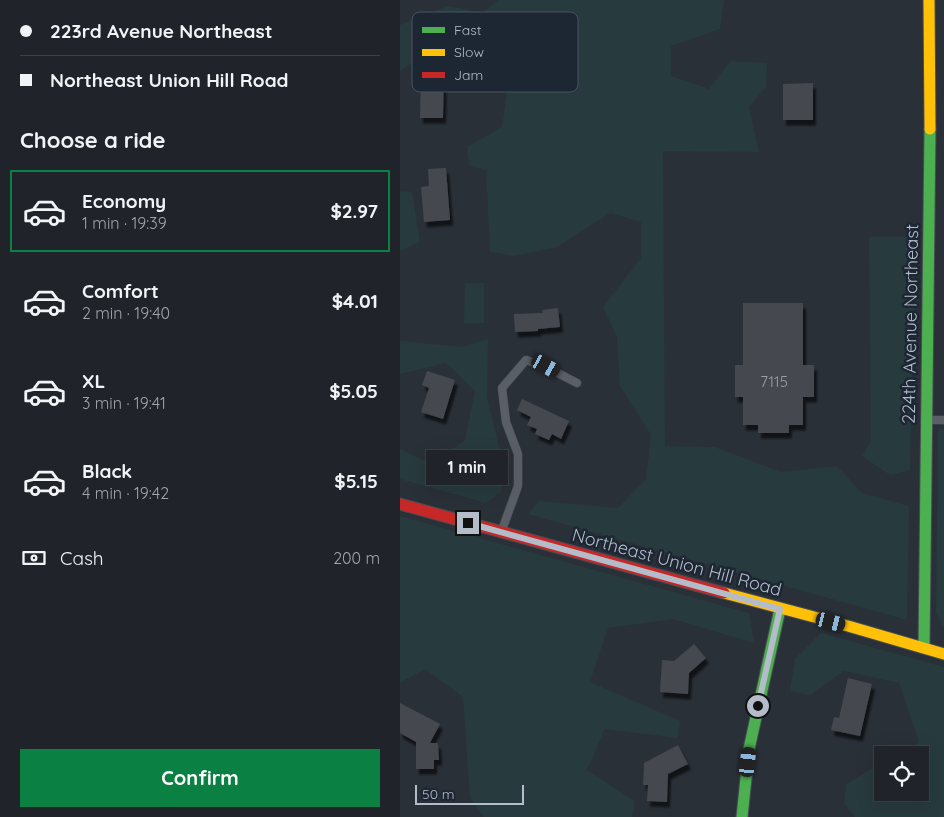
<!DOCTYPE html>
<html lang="en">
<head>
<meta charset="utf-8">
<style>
  :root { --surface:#20242a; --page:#2d3036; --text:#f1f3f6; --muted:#a2a4a8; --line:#3d4147; --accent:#0b8043 }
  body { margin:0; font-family:Quicksand,sans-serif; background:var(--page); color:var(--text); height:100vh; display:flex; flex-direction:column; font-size:19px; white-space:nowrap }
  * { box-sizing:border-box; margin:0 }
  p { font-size:16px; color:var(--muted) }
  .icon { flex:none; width:28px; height:28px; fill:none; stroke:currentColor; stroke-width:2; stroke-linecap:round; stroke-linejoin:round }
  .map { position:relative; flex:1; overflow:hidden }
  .side { display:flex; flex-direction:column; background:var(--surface); width:400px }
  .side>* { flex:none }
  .hud { display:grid; align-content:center; height:110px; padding:0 20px; background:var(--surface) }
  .fabs { position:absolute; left:474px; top:746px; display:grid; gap:10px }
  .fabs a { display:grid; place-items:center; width:55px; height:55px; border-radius:0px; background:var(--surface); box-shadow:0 5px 20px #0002,0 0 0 1px var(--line); font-size:25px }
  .scale { position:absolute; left:15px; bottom:12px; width:109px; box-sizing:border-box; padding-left:5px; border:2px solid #b4bcc9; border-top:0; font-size:14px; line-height:18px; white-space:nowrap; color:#b4bcc9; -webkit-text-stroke:4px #1d2633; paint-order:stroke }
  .end { position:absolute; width:22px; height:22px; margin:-11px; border:6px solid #b4bcc9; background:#111; box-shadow:0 0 0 2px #111 }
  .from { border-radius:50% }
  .bubble { position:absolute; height:35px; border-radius:0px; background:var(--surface); box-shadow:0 5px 20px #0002,0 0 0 1px var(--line); font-size:16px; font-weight:700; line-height:35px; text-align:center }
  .car { position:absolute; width:15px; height:30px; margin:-15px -8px; border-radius:6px; box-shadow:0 0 4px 1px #0007; background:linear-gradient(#222 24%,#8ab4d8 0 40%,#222 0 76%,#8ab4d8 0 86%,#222 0) }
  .hud b { display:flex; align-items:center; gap:18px; height:48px; font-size:19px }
  .hud b+b { border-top:1px solid var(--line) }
  .hud i { width:12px; height:12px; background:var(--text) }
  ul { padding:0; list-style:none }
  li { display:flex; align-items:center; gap:15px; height:82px; margin:0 10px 8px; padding:0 10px; border:2px solid transparent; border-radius:0px }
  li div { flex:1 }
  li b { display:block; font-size:19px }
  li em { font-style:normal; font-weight:700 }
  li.selected { border-color:var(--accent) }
  li>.icon { width:45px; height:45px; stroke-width:1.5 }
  h2 { padding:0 20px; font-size:22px; line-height:60px }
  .pay { display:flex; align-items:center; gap:12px; height:55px; padding:0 20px; font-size:19px }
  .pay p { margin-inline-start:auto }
  .primary-button { display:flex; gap:10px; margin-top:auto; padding:10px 20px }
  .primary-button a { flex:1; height:58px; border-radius:0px; background:var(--accent); color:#fff; font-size:20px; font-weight:700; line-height:58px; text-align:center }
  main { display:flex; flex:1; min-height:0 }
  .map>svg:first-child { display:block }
  .green { fill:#273a3e }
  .building { fill:#444950; filter:url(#shadow) }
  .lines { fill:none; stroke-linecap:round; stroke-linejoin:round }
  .lane-casing { stroke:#484c53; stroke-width:9 }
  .fast-casing { stroke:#484c53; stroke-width:13 }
  .slow-casing { stroke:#484c53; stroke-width:13 }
  .jam-casing { stroke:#484c53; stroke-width:13 }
  .lane { stroke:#5a5e66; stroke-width:8 }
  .fast { stroke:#4caf50; stroke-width:11 }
  .slow { stroke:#ffc107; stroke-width:11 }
  .jam { stroke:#c62828; stroke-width:11 }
  .route { stroke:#b4bcc9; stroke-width:6 }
  .labels { text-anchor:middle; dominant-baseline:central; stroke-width:5; stroke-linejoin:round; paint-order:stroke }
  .number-label { font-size:15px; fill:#989fab }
  .street-label { font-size:18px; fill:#b4bcc9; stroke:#1d2633 }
  .key { fill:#1d2633; stroke:#4a5360; stroke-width:1 }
  .key-label { font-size:14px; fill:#b4bcc9 }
</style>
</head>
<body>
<main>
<section class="side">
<div class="hud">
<b><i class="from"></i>223rd Avenue Northeast</b>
<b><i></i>Northeast Union Hill Road</b>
</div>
<h2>Choose a ride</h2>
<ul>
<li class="selected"><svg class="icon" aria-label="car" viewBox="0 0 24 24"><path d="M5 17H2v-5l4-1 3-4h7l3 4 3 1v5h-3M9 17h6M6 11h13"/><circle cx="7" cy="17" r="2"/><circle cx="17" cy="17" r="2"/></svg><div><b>Economy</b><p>1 min · 19:39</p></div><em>$2.97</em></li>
<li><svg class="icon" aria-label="car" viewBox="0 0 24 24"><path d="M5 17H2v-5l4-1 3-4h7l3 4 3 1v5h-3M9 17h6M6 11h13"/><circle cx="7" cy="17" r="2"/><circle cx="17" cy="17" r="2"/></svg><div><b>Comfort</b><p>2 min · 19:40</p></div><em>$4.01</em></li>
<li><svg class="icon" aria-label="car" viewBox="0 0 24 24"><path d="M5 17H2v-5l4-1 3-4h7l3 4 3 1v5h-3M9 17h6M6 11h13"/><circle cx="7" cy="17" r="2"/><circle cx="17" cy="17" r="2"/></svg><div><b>XL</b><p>3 min · 19:41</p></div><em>$5.05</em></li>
<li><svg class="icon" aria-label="car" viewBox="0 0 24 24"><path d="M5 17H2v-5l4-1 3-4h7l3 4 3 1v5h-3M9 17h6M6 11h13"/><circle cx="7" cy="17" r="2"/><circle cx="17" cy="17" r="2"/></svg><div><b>Black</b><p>4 min · 19:42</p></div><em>$5.15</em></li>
</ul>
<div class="pay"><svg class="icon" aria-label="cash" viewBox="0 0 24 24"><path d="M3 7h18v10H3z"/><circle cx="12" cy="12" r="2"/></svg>Cash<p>200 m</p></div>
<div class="primary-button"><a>Confirm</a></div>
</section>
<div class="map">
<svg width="544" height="817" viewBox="0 0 544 817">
  <defs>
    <filter id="shadow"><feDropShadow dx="3" dy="5.5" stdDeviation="1" flood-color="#0009"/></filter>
  </defs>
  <rect width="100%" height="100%" fill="#2a3038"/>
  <path class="green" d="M98,0H324L320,29L271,46V76L309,89L330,61L367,63L366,87L349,107L359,152L263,151L265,446L315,447L381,472L437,466L462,493L509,506L507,620L128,514L139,501L218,508L246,479L251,435L220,386L217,337L203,307L241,258V222L210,213L157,247L114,256L90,252L86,170L69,165L67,147L102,127L108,85L83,56L34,51L0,70V25L48,6L83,13Z
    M0,191L12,192L20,242L0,251Z
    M469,237H507L515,245L510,470L490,475L462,456L471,441Z
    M65,283H84V323H64Z
    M88,339L87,398L105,471L101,492L86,503L0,479V449L32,464L65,440L75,391L46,363L0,374V341L62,347Z
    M538,429H544V627L542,625L536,612Z
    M0,516L349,613L354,643L273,619L208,628L190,682L280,721L278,738L205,729L187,770L235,801L232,817H84L70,798L63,697L25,669L0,683Z
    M421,633L544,667V817H455L444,803L446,784L482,763V792H520V755H496L519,742L499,683L444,671L410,695L390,691L395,659Z"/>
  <path class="building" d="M21,72L44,73L43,118H20Z
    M413,83V120H383V84Z
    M46,168L50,220L24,222L21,187L29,186L28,169Z
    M343,303H403V365H414V397H403V425H389V433H358V425H343V397H335V365H343Z
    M158,308L160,327L138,329V331L115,332L114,314L143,313L142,310Z
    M27,371L55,380L43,419L21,412L29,388L22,385Z
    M122,399L169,421L161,439L152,434L149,440L135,434L137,429L127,425L131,417L117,410Z
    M294,644L306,658L289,673L288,694L260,692L262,660L274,661Z
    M448,678L472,684L460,736L431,730L434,717L439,718Z
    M0,703L40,724L30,743H38L39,760H34V769H16V742L0,733Z
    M278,745L288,764L268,774L267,802L247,801L248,785H243L244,763Z"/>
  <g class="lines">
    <defs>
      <path id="lane" d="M529,420H544
        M102,530L118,486V454L106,422L102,388L126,360L146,367L177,383"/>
      <path id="fast" d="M524,648L530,129
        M342,817L349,749L380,609"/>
      <path id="slow" d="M529,0L530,129
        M324,593L448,626L544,654"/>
      <path id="jam" d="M0,504L324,593"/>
    </defs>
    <use href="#lane" class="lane-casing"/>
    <use href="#fast" class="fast-casing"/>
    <use href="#slow" class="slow-casing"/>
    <use href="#jam" class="jam-casing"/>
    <use href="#lane" class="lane"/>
    <use href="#fast" class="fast"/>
    <use href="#slow" class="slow"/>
    <use href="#jam" class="jam"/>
  </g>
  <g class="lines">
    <path class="route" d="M68,523L380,609L358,706"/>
  </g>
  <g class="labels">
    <g class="number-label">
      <text x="374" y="381">7115</text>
    </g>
    <g class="street-label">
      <text transform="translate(510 324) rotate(-89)">224th Avenue Northeast</text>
      <text transform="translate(277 562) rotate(15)">Northeast Union Hill Road</text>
    </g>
  </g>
  <rect x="12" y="12" width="166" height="80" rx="8" class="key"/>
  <rect x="22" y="27" width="23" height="6" fill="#4caf50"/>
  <rect x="22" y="49" width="23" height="7" fill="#ffc107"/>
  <rect x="22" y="72" width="23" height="6" fill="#c62828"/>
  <g class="key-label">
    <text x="54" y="35">Fast</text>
    <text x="54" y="57">Slow</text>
    <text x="54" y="80">Jam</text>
  </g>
</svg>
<div class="fabs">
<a><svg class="icon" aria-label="locate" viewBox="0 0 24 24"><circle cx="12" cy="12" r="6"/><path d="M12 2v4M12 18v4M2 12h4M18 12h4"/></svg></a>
</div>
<div class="scale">50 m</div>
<i class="end from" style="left:358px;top:706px"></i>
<i class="end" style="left:68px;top:523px"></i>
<div class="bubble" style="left:26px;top:450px;width:82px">1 min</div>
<i class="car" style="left:146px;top:366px;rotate:119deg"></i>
<i class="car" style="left:431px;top:622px;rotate:104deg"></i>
<i class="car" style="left:348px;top:762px;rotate:6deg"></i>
</div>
</main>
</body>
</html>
